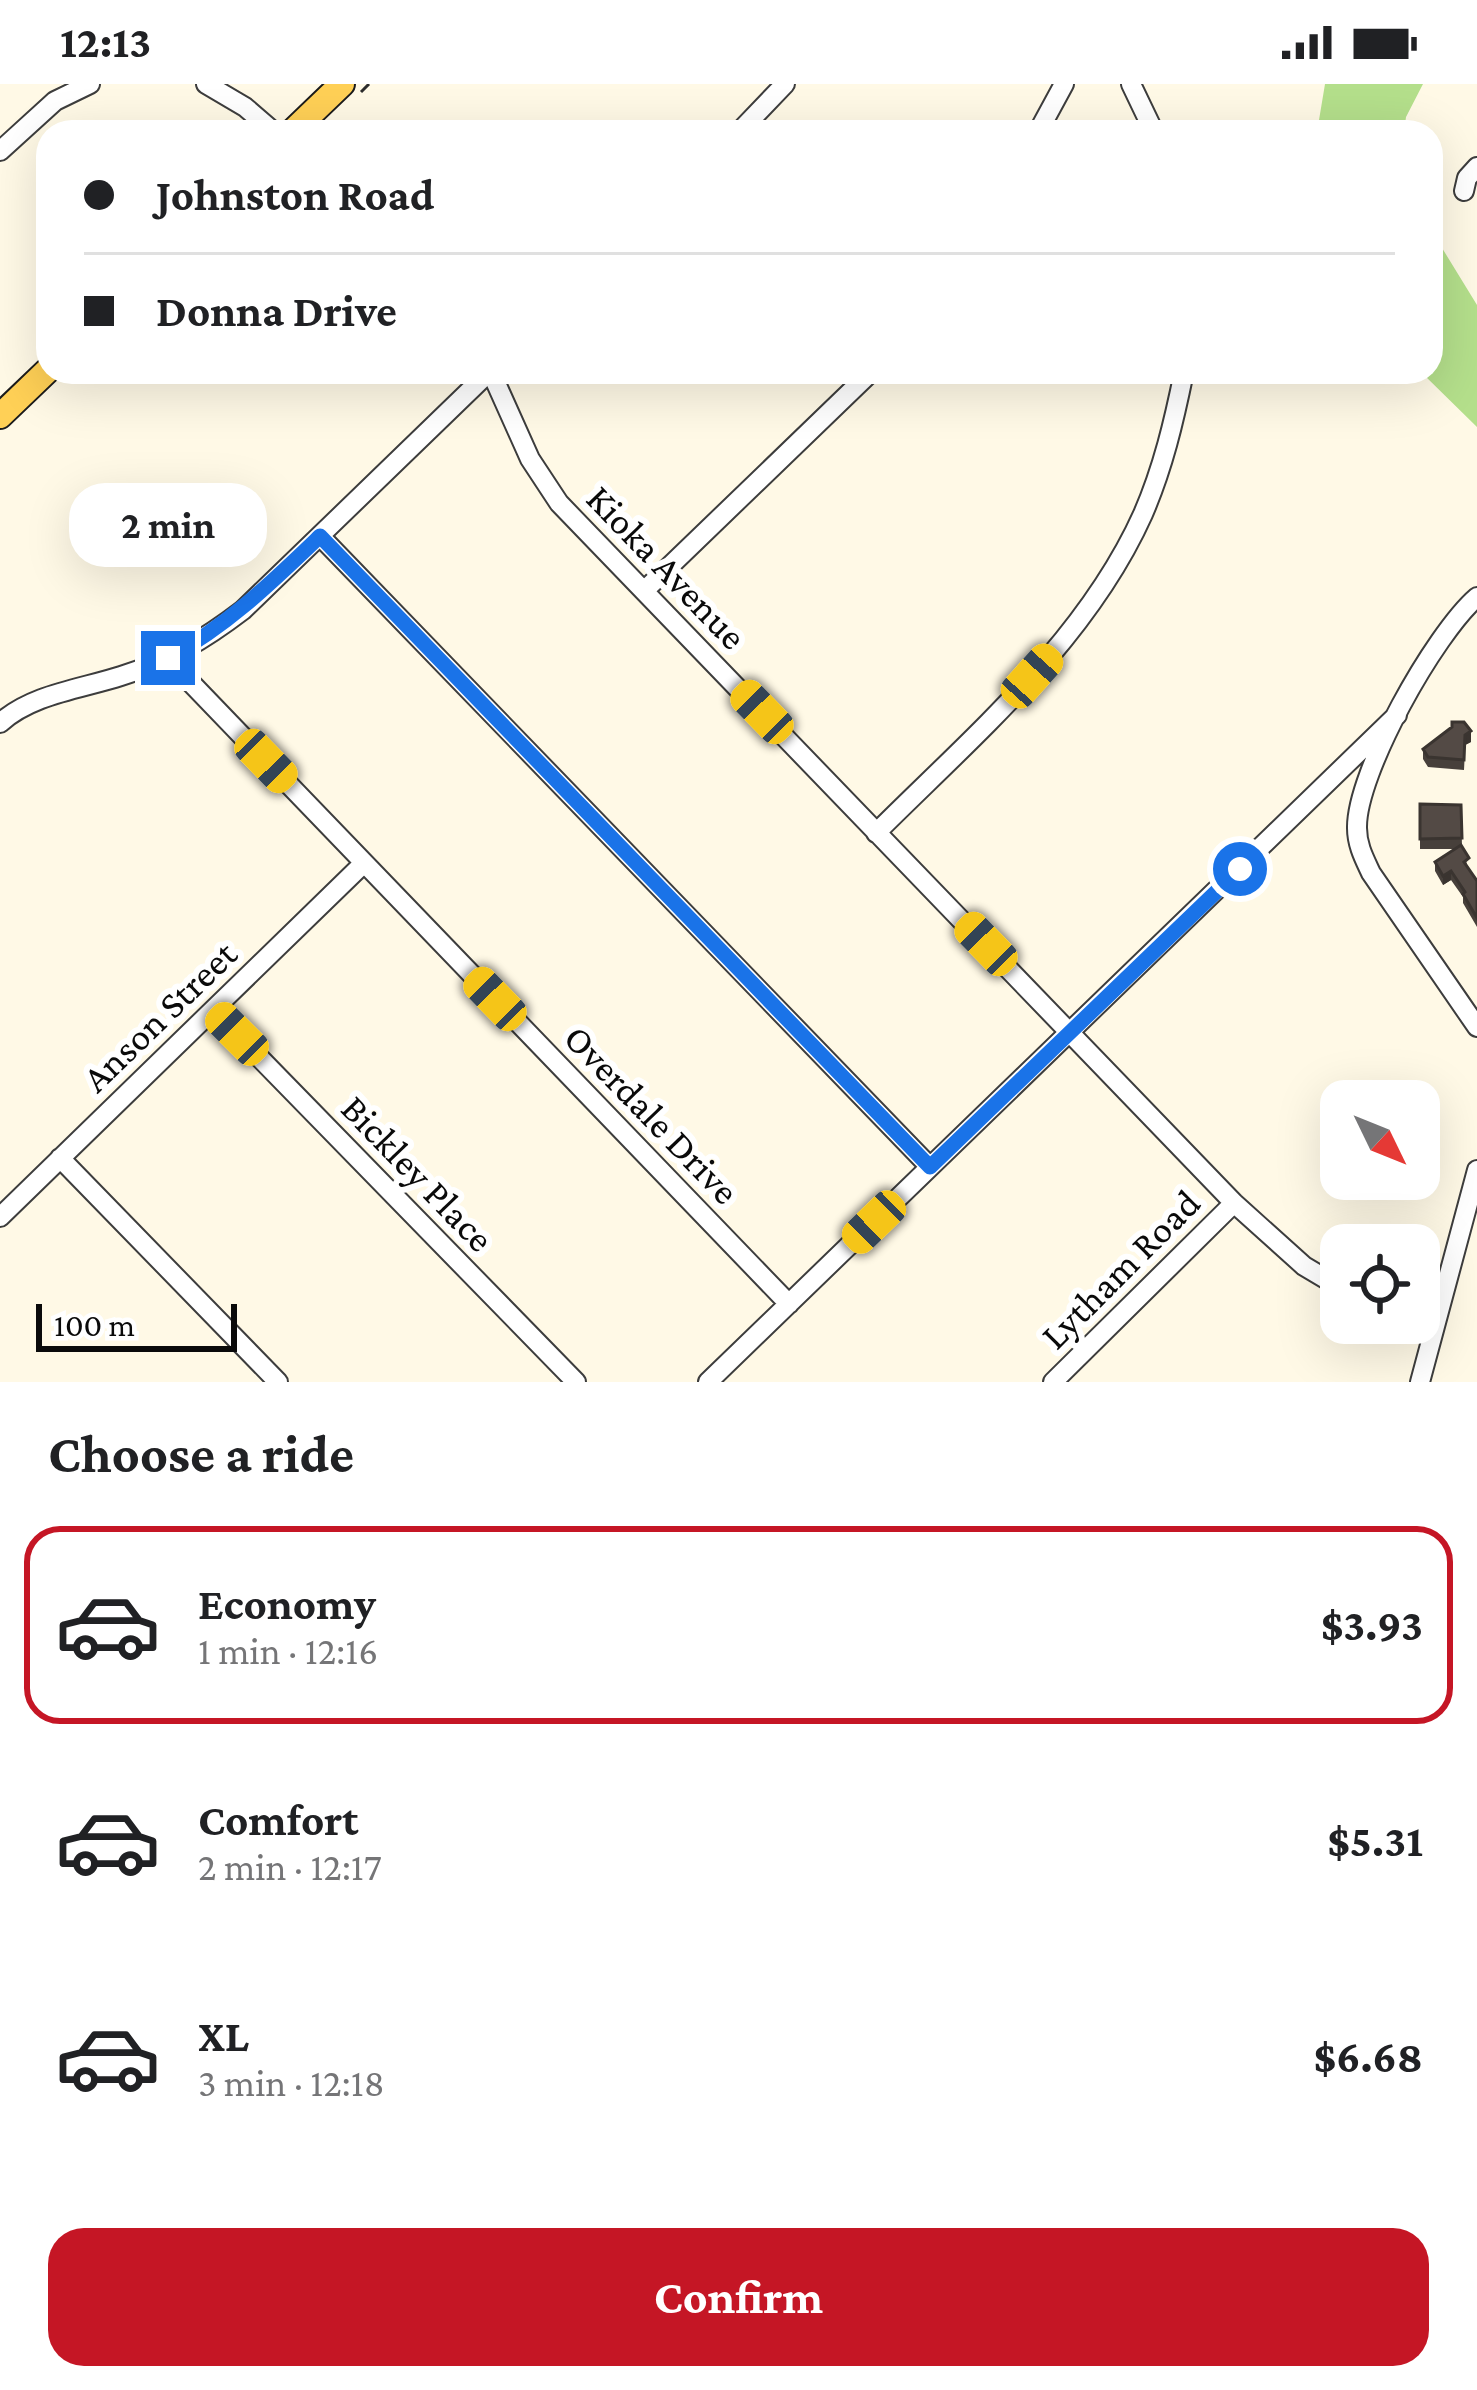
<!DOCTYPE html>
<html lang="en">
<head>
<meta charset="utf-8">
<style>
  :root { --surface:#fff; --page:#f2f2f2; --text:#202124; --muted:#757577; --line:#e0e0e0; --accent:#c51625 }
  body { margin:0; font-family:"Crimson Pro",serif; background:var(--page); color:var(--text); height:100vh; display:flex; flex-direction:column; font-size:45px; white-space:nowrap }
  * { box-sizing:border-box; margin:0 }
  p { font-size:39px; color:var(--muted) }
  .icon { flex:none; width:66px; height:66px; fill:none; stroke:currentColor; stroke-width:2; stroke-linecap:round; stroke-linejoin:round }
  .map { position:relative; height:1298px; overflow:hidden }
  .sheet { display:flex; flex-direction:column; background:var(--surface); flex:1 }
  .sheet>* { flex:none }
  .hud { position:absolute; left:36px; top:36px; width:1407px; height:264px; border-radius:36px; box-shadow:0 12px 48px #0002; display:grid; align-content:center; height:264px; padding:0 48px; background:var(--surface) }
  .needle { width:78px; rotate:133deg }
  .buttons { position:absolute; left:1320px; top:996px; display:grid; gap:24px }
  .buttons a { display:grid; place-items:center; width:120px; height:120px; border-radius:24px; background:var(--surface); box-shadow:0 12px 48px #0002; font-size:60px }
  .scale { position:absolute; left:36px; bottom:30px; width:201px; box-sizing:border-box; padding-left:12px; border:6px solid #0a0a0a; border-top:0; font-size:33px; line-height:42px; white-space:nowrap; color:#0a0a0a; -webkit-text-stroke:9px #fff; paint-order:stroke }
  .end { position:absolute; width:54px; height:54px; margin:-27px; border:15px solid #1a73e8; background:#fff; box-shadow:0 0 0 6px #fff }
  .from { border-radius:50% }
  .bubble { position:absolute; height:84px; border-radius:36px; background:var(--surface); box-shadow:0 12px 48px #0002; font-size:39px; font-weight:700; line-height:84px; text-align:center }
  .car { position:absolute; width:36px; height:72px; margin:-36px -18px; border-radius:15px; box-shadow:0 0 9px 3px #0007; background:linear-gradient(#f5c518 24%,#345 0 40%,#f5c518 0 76%,#345 0 86%,#f5c518 0) }
  .hud b { display:flex; align-items:center; gap:42px; height:114px; font-size:45px }
  .hud b+b { border-top:3px solid var(--line) }
  .hud i { width:30px; height:30px; background:var(--text) }
  ul { padding:0; list-style:none }
  li { display:flex; align-items:center; gap:36px; height:198px; margin:0 24px 18px; padding:0 24px; border:6px solid transparent; border-radius:36px }
  li div { flex:1 }
  li b { display:block; font-size:45px }
  li em { font-style:normal; font-weight:700 }
  li.active { border-color:var(--accent) }
  li>.icon { width:108px; height:108px; stroke-width:1.5 }
  h2 { padding:0 48px; font-size:54px; line-height:144px }
  .action { display:flex; gap:24px; margin-top:auto; padding:24px 48px }
  .action a { flex:1; height:138px; border-radius:36px; background:var(--accent); color:#fff; font-size:48px; font-weight:700; line-height:138px; text-align:center }
  .status { display:flex; justify-content:space-between; align-items:center; height:84px; padding:0 60px; background:var(--surface); direction:ltr }
  .status svg { height:33px; fill:currentColor }
  .map>svg:first-child { display:block }
  .forest { fill:#b4df8b }
  .lines { fill:none; stroke-linecap:round; stroke-linejoin:round }
  .minor-casing { stroke:#3d3d3d; stroke-width:22 }
  .major-casing { stroke:#1b1b1b; stroke-width:28 }
  .path { stroke:#2c2c2c; stroke-width:3; stroke-dasharray:12 6; stroke-linecap:butt }
  .minor { stroke:#fff; stroke-width:18 }
  .major { stroke:#ffd056; stroke-width:24 }
  .wall { fill:#47403b }
  .shaded-wall { fill:#3a3430 }
  .building { fill:#534a45; stroke:#3a3430; stroke-width:3 }
  .route { stroke:#1a73e8; stroke-width:15 }
  .labels { text-anchor:middle; dominant-baseline:central; stroke-width:12; stroke-linejoin:round; paint-order:stroke }
  .street-label { font-size:39px; fill:#0a0a0a; stroke:#fff }
</style>
</head>
<body>
<div class="status"><b>12:13</b><svg viewBox="0 0 49 12"><path d="M0 12V9h3v3zM5 12V6h3v6zM10 12V3h3v9zM15 12V0h3v12zM26 1h20v11H26zM47 4h2v5h-2z"/></svg></div>
<div class="map">
<svg width="1477" height="1298" viewBox="0 0 1477 1298">
  <rect width="100%" height="100%" fill="#fff9e6"/>
  <path class="forest" d="M1325,0H1423L1406,33L1404,48H1317Z
    M1431,146L1477,221V343L1423,290L1431,288Z"/>
  <g class="lines">
    <defs>
      <path id="minor" d="M206,0L245,23L274,48
        M1131,0L1154,48
        M739,48L785,0
        M1038,48L1064,0
        M0,67L55,17L90,0
        M1464,107L1467,94L1477,83
        M491,288L530,375L559,419L1234,1119L1304,1182L1341,1204
        M320,452L930,1083
        M645,506L871,288
        M1477,513C1435,549 1356,689 1357,744C1357,761 1364,774 1371,789L1477,943
        M168,575L789,1220
        M0,639C32,610 81,605 121,592C167,578 205,555 243,526L489,288
        M876,749C973,652 1086,557 1143,430C1163,384 1174,337 1184,288
        M213,926L576,1298
        M60,1074L278,1298
        M0,1133L364,779
        M708,1298L1397,631
        M1053,1298L1234,1119
        M1420,1298L1477,1086"/>
      <path id="major" d="M292,48L342,0
        M0,332L48,286"/>
    </defs>
    <use href="#minor" class="minor-casing"/>
    <use href="#major" class="major-casing"/>
    <path class="path" d="M361,8L369,0"/>
    <use href="#minor" class="minor"/>
    <use href="#major" class="major"/>
  </g>
  <path class="wall" d="M1471,658L1465,661L1464,686L1428,683L1423,675V665Z
    M1420,720L1461,721L1462,763L1468,784L1477,797V843L1463,819V813L1451,796L1443,801L1435,787V778L1455,765H1420Z"/>
  <path class="shaded-wall" d="M1471,647V658L1465,661L1464,686L1465,651Z
    M1451,787V796L1443,801V792Z"/>
  <path class="building" d="M1452,638H1464L1471,647L1465,651L1464,676L1428,673L1423,665L1452,643Z
    M1420,720L1461,721L1462,754L1420,755Z
    M1461,761L1469,774L1464,778L1477,797V834L1463,810L1465,808L1451,787L1443,792L1435,778Z"/>
  <g class="lines">
    <path class="route" d="M168,574C227,542 271,499 320,452L930,1083L1240,785"/>
  </g>
  <g class="labels">
    <g class="street-label">
      <text transform="translate(667 483) rotate(46)">Kioka Avenue</text>
      <text transform="translate(159 932) rotate(-44)">Anson Street</text>
      <text transform="translate(652 1030) rotate(46)">Overdale Drive</text>
      <text transform="translate(418 1089) rotate(46)">Bickley Place</text>
      <text transform="translate(1120 1185) rotate(-45)">Lytham Road</text>
    </g>
  </g>
</svg>
<div class="buttons">
<a><svg class="needle" viewBox="-14 -14 28 28"><path d="M0-13l5 13h-10z" fill="#e53935"/><path d="M0 13l5-13h-10z" fill="#757577"/></svg></a>
<a><svg class="icon" aria-label="locate" viewBox="0 0 24 24"><circle cx="12" cy="12" r="6"/><path d="M12 2v4M12 18v4M2 12h4M18 12h4"/></svg></a>
</div>
<div class="scale">100 m</div>
<i class="end from" style="left:1240px;top:785px"></i>
<i class="end" style="left:168px;top:574px"></i>
<div class="bubble" style="left:69px;top:399px;width:198px">2 min</div>
<i class="car" style="left:1032px;top:592px;rotate:42deg"></i>
<i class="car" style="left:762px;top:628px;rotate:316deg"></i>
<i class="car" style="left:266px;top:677px;rotate:136deg"></i>
<i class="car" style="left:986px;top:860px;rotate:316deg"></i>
<i class="car" style="left:495px;top:915px;rotate:316deg"></i>
<i class="car" style="left:237px;top:950px;rotate:315deg"></i>
<i class="car" style="left:874px;top:1138px;rotate:226deg"></i>
<div class="hud">
<b><i class="from"></i>Johnston Road</b>
<b><i></i>Donna Drive</b>
</div>
</div>
<section class="sheet">
<h2>Choose a ride</h2>
<ul>
<li class="active"><svg class="icon" aria-label="car" viewBox="0 0 24 24"><path d="M5 17H2v-5l4-1 3-4h7l3 4 3 1v5h-3M9 17h6M6 11h13"/><circle cx="7" cy="17" r="2"/><circle cx="17" cy="17" r="2"/></svg><div><b>Economy</b><p>1 min · 12:16</p></div><em>$3.93</em></li>
<li><svg class="icon" aria-label="car" viewBox="0 0 24 24"><path d="M5 17H2v-5l4-1 3-4h7l3 4 3 1v5h-3M9 17h6M6 11h13"/><circle cx="7" cy="17" r="2"/><circle cx="17" cy="17" r="2"/></svg><div><b>Comfort</b><p>2 min · 12:17</p></div><em>$5.31</em></li>
<li><svg class="icon" aria-label="car" viewBox="0 0 24 24"><path d="M5 17H2v-5l4-1 3-4h7l3 4 3 1v5h-3M9 17h6M6 11h13"/><circle cx="7" cy="17" r="2"/><circle cx="17" cy="17" r="2"/></svg><div><b>XL</b><p>3 min · 12:18</p></div><em>$6.68</em></li>
</ul>
<div class="action"><a>Confirm</a></div>
</section>
</body>
</html>
